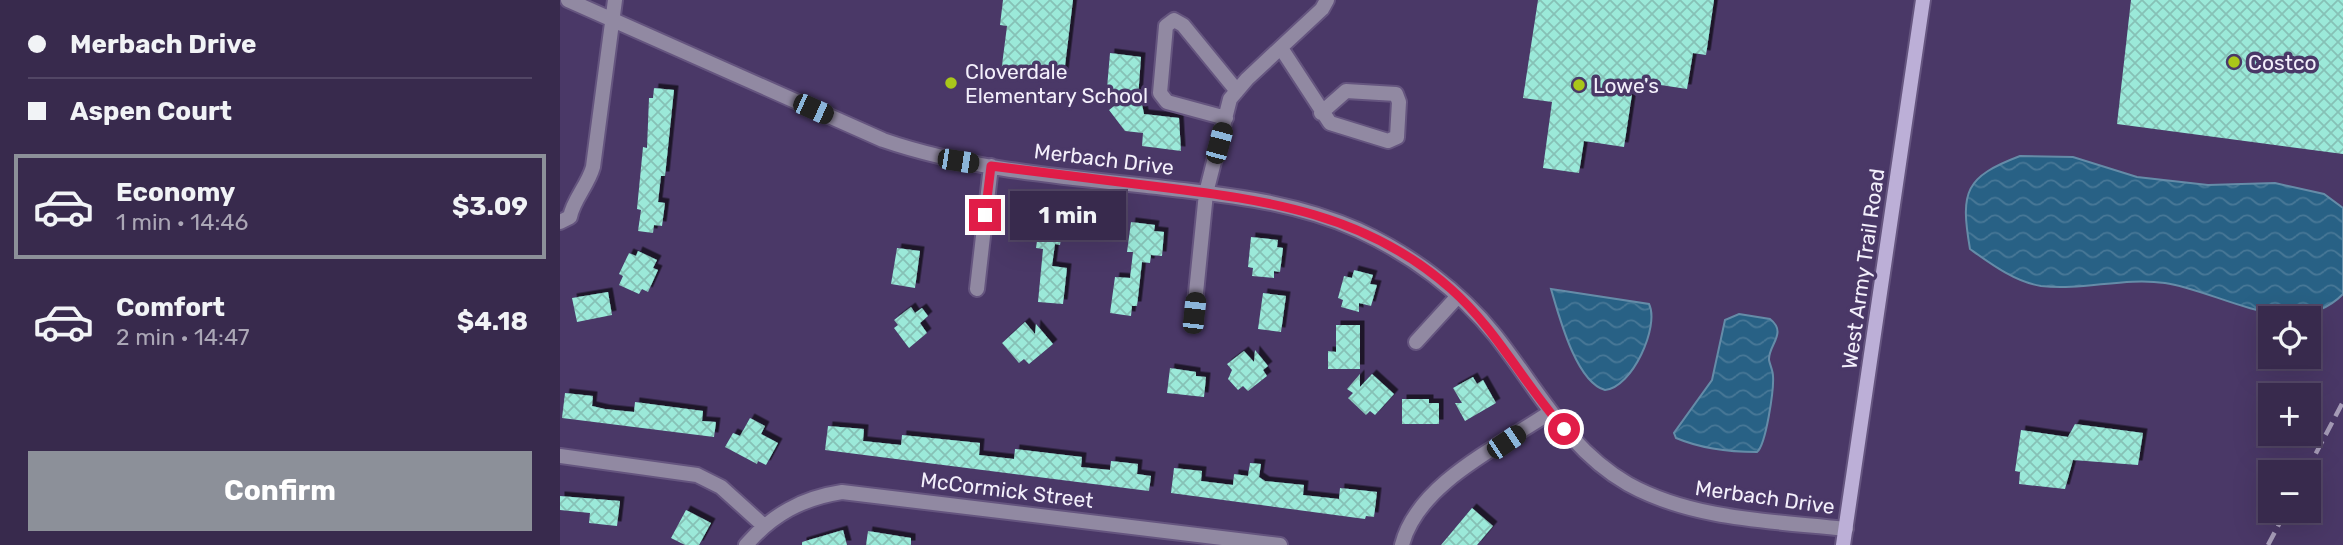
<!DOCTYPE html>
<html lang="en">
<head>
<meta charset="utf-8">
<style>
  :root { --surface:#382a4d; --page:#3f3254; --text:#f1f3f6; --muted:#aba7b6; --line:#524665; --accent:#8c9099 }
  body { margin:0; font-family:Rubik,sans-serif; background:var(--page); color:var(--text); height:100vh; display:flex; flex-direction:column; font-size:26px; white-space:nowrap }
  * { box-sizing:border-box; margin:0 }
  p { font-size:23px; color:var(--muted) }
  .icon { flex:none; width:38px; height:38px; fill:none; stroke:currentColor; stroke-width:2; stroke-linecap:round; stroke-linejoin:round }
  .map { position:relative; flex:1; overflow:hidden }
  .drawer { display:flex; flex-direction:column; background:var(--surface); width:560px }
  .drawer>* { flex:none }
  .guide { display:grid; align-content:center; height:154px; padding:0 28px; background:var(--surface) }
  .buttons { position:absolute; left:1698px; top:306px; display:grid; gap:14px }
  .buttons a { display:grid; place-items:center; width:63px; height:63px; border-radius:0px; background:var(--surface); box-shadow:0 7px 28px #0002,0 0 0 2px var(--line); font-size:35px }
  .end { position:absolute; width:32px; height:32px; margin:-16px; border:9px solid #e11d48; background:#fff; box-shadow:0 0 0 4px #fff }
  .from { border-radius:50% }
  .bubble { position:absolute; height:49px; border-radius:0px; background:var(--surface); box-shadow:0 7px 28px #0002,0 0 0 2px var(--line); font-size:23px; font-weight:700; line-height:49px; text-align:center }
  .car { position:absolute; width:21px; height:42px; margin:-21px -10px; border-radius:9px; box-shadow:0 0 5px 2px #0007; background:linear-gradient(#222 24%,#8ab4d8 0 40%,#222 0 76%,#8ab4d8 0 86%,#222 0) }
  .guide b { display:flex; align-items:center; gap:24px; height:66px; font-size:26px }
  .guide b+b { border-top:2px solid var(--line) }
  .guide i { width:18px; height:18px; background:var(--text) }
  ul { padding:0; list-style:none }
  li { display:flex; align-items:center; gap:21px; height:105px; margin:0 14px 10px; padding:0 14px; border:4px solid transparent; border-radius:0px }
  li div { flex:1 }
  li b { display:block; font-size:26px }
  li em { font-style:normal; font-weight:700 }
  li.on { border-color:var(--accent) }
  li>.icon { width:63px; height:63px; stroke-width:1.5 }
  .button { display:flex; gap:14px; margin-top:auto; padding:14px 28px }
  .button a { flex:1; height:80px; border-radius:0px; background:var(--accent); color:#fff; font-size:28px; font-weight:700; line-height:80px; text-align:center }
  main { display:flex; flex:1; min-height:0 }
  .map>svg:first-child { display:block }
  .water { fill:url(#water-waves); stroke:#658ca8; stroke-width:2 }
  .building { fill:url(#building-cross-hatch); filter:url(#shadow) }
  .lines { fill:none; stroke-linecap:round; stroke-linejoin:round }
  .street-casing { stroke:#65557f; stroke-width:18 }
  .secondary-casing { stroke:#65557f; stroke-width:18 }
  .street { stroke:#9189a2; stroke-width:14 }
  .secondary { stroke:#bcafd7; stroke-width:14 }
  .rail { stroke:#a79db9; stroke-width:4.5; stroke-dasharray:14 7; stroke-linecap:butt }
  .route { stroke:#e11d48; stroke-width:9 }
  .poi-dot { fill:#a9c71a; stroke:#4a3867; stroke-width:2.5 }
  .labels { text-anchor:middle; dominant-baseline:central; stroke-width:7; stroke-linejoin:round; paint-order:stroke }
  .poi-label { font-size:21px; fill:#f3effb; stroke:#4a3867; text-anchor:start }
  .street-label { font-size:21px; fill:#f3effb; stroke:#4a3867 }
</style>
</head>
<body>
<main>
<section class="drawer">
<div class="guide">
<b><i class="from"></i>Merbach Drive</b>
<b><i></i>Aspen Court</b>
</div>
<ul>
<li class="on"><svg class="icon" aria-label="car" viewBox="0 0 24 24"><path d="M5 17H2v-5l4-1 3-4h7l3 4 3 1v5h-3M9 17h6M6 11h13"/><circle cx="7" cy="17" r="2"/><circle cx="17" cy="17" r="2"/></svg><div><b>Economy</b><p>1 min · 14:46</p></div><em>$3.09</em></li>
<li><svg class="icon" aria-label="car" viewBox="0 0 24 24"><path d="M5 17H2v-5l4-1 3-4h7l3 4 3 1v5h-3M9 17h6M6 11h13"/><circle cx="7" cy="17" r="2"/><circle cx="17" cy="17" r="2"/></svg><div><b>Comfort</b><p>2 min · 14:47</p></div><em>$4.18</em></li>
</ul>
<div class="button"><a>Confirm</a></div>
</section>
<div class="map">
<svg width="1783" height="545" viewBox="0 0 1783 545">
  <defs>
    <pattern id="water-waves" width="16" height="10" patternUnits="userSpaceOnUse" patternTransform="scale(1.75)"><rect width="16" height="10" fill="#286185"/><path d="M0 5q4-4 8 0t8 0" fill="none" stroke="#487897"/></pattern>
    <pattern id="building-cross-hatch" width="8" height="8" patternUnits="userSpaceOnUse" patternTransform="scale(1.75)"><rect width="8" height="8" fill="#9be9d9"/><path d="M0 0l8 8M0 8l8-8" fill="none" stroke="#86c1b6"/></pattern>
    <filter id="shadow"><feDropShadow dx="4.5" dy="-4.5" stdDeviation="0" flood-color="#0009"/></filter>
  </defs>
  <rect width="100%" height="100%" fill="#4a3867"/>
  <path class="water" d="M1460,156L1513,157L1577,177L1648,185L1715,183L1764,194L1783,208V294C1735,343 1660,291 1605,283C1563,277 1522,291 1481,286C1455,282 1431,264 1410,249C1400,191 1405,177 1460,156Z
    M991,289L1089,304C1100,326 1072,388 1045,390C1016,382 999,316 991,289Z
    M1179,314L1210,319C1228,333 1208,345 1209,360C1210,365 1213,371 1213,376C1214,389 1206,445 1197,452C1169,452 1142,449 1116,438L1114,433L1152,380L1165,320Z"/>
  <path class="building" d="M443,0H513L504,74L487,72V78L441,73L447,26L440,25Z
    M978,0H1154L1146,55L1133,53L1127,89L1074,81L1064,147L1024,141L1019,173L983,168L992,102L963,98Z
    M1571,0H1783V154L1557,124Z
    M550,53L581,57L578,98L581,99L584,114L619,118L621,151L582,146L583,133L565,131L549,110L558,103L547,88Z
    M94,88L114,90L105,176H101L98,202L105,203L102,226L94,225L93,233L78,231L81,210L77,209L83,147L87,148L89,98H93Z
    M481,209L498,212L497,219L504,220L500,245L495,244L492,266L507,268L503,304L478,302L483,249L476,248L477,241L467,239L469,217L479,219Z
    M571,222L595,225L594,231L604,232L602,256L591,255L590,263L582,262L577,306H572L571,316L550,313L555,277L570,278L573,252H567Z
    M691,237L718,240L717,247L723,248L720,272L714,271V278L692,276L693,268L688,267Z
    M337,248L360,251L355,288L331,284Z
    M78,251L97,260L93,268L98,270L88,292L82,289L79,294L59,285L63,276L59,274L69,253L76,256Z
    M794,270L813,275L810,284L817,285L811,306L799,303V312L781,307L783,300L778,298L784,276L792,278Z
    M48,292L52,315L17,322L12,298Z
    M703,293L726,296L721,332L698,329Z
    M351,307L355,313L362,308L368,316L360,323L367,333L349,348L334,328L338,325L334,320Z
    M465,322L475,334L476,324L493,344L469,364L464,359L459,363L442,343Z
    M776,325H800V369H768V351L776,352Z
    M695,350L708,366L703,370L707,376L688,391L683,386L678,390L668,379L672,370L667,364L684,351L694,362Z
    M610,368L636,372V376L646,377L644,397L607,393Z
    M800,374V387L812,374L834,394L815,415L810,411L806,415L788,398L793,393L787,389Z
    M913,377L917,384L923,380L936,403L905,421L895,403H902L893,388Z
    M5,393L33,396L32,406L45,409L74,412L75,402L143,411L142,421L156,422L154,437L2,418Z
    M842,399H869V403H879V424H842Z
    M190,418L205,426L201,434L218,443L206,465L198,461L197,464L165,447L173,433L180,436Z
    M1515,424L1583,433L1578,465L1513,460L1505,489L1459,484L1460,472L1455,471L1461,430L1508,437Z
    M268,426L304,429L303,441L341,445L342,435L420,443L419,455L454,459L455,449L522,457L521,467L550,470L551,461L578,464L577,474L591,476L589,491L265,450Z
    M690,463L701,464L699,477L705,481L744,485L743,495L779,499L780,488L817,492L814,517L806,516L805,519L611,493L614,468L642,471L641,481L673,485L674,474L688,476Z
    M0,496L60,501L57,526L29,523L30,513L0,510Z
    M912,508L933,526L917,545H881Z
    M126,510L151,523L139,545H125L111,538Z
    M283,530L287,545H242V542Z
    M308,531L351,538V545H306Z"/>
  <g class="lines">
    <defs>
      <path id="street" d="M8,0L323,140C419,173 523,178 623,190C683,197 742,205 798,230C850,254 899,290 935,335C977,388 1007,449 1068,484C1133,520 1213,521 1286,529
        M721,48L770,123L828,141L837,137L839,102L836,94L786,91L761,113
        M666,118L607,102L600,93L606,26L614,20L623,25L677,91
        M0,222L10,217C13,200 28,185 33,167L55,0
        M417,289L431,166
        M634,313L646,193L670,99L687,79L762,9L767,0
        M856,342L898,296
        M0,456L137,475L161,487L203,525
        M186,545C212,515 242,498 282,492L720,545
        M842,545C857,484 940,446 989,413"/>
      <path id="secondary" d="M1283,545L1363,0"/>
    </defs>
    <use href="#street" class="street-casing"/>
    <use href="#secondary" class="secondary-casing"/>
    <use href="#street" class="street"/>
    <use href="#secondary" class="secondary"/>
    <path class="rail" d="M1746,472L1783,402
      M1708,545L1726,511"/>
  </g>
  <g class="lines">
    <path class="route" d="M425,215L431,166C487,173 544,180 600,187C707,200 807,214 891,289C937,330 964,384 1004,429"/>
  </g>
  <g class="poi-dot">
    <circle cx="1674" cy="62" r="7"/>
    <circle cx="391" cy="83" r="7"/>
    <circle cx="1019" cy="85" r="7"/>
  </g>
  <g class="labels">
    <g class="poi-label">
      <text x="1688" y="62">Costco</text>
      <text x="405" y="71">Cloverdale<tspan x="405" dy="24">Elementary School</tspan></text>
      <text x="1033" y="85">Lowe's</text>
    </g>
    <g class="street-label">
      <text transform="translate(544 159) rotate(7)">Merbach Drive</text>
      <text transform="translate(1303 269) rotate(-82)">West Army Trail Road</text>
      <text transform="translate(447 490) rotate(7)">McCormick Street</text>
      <text transform="translate(1205 497) rotate(8)">Merbach Drive</text>
    </g>
  </g>
</svg>
<div class="buttons">
<a><svg class="icon" aria-label="locate" viewBox="0 0 24 24"><circle cx="12" cy="12" r="6"/><path d="M12 2v4M12 18v4M2 12h4M18 12h4"/></svg></a>
<a>+</a>
<a>−</a>
</div>
<i class="end from" style="left:1004px;top:429px"></i>
<i class="end" style="left:425px;top:215px"></i>
<div class="bubble" style="left:450px;top:191px;width:116px">1 min</div>
<i class="car" style="left:253px;top:109px;rotate:114deg"></i>
<i class="car" style="left:659px;top:143px;rotate:15deg"></i>
<i class="car" style="left:398px;top:161px;rotate:99deg"></i>
<i class="car" style="left:634px;top:313px;rotate:6deg"></i>
<i class="car" style="left:946px;top:442px;rotate:56deg"></i>
</div>
</main>
</body>
</html>
